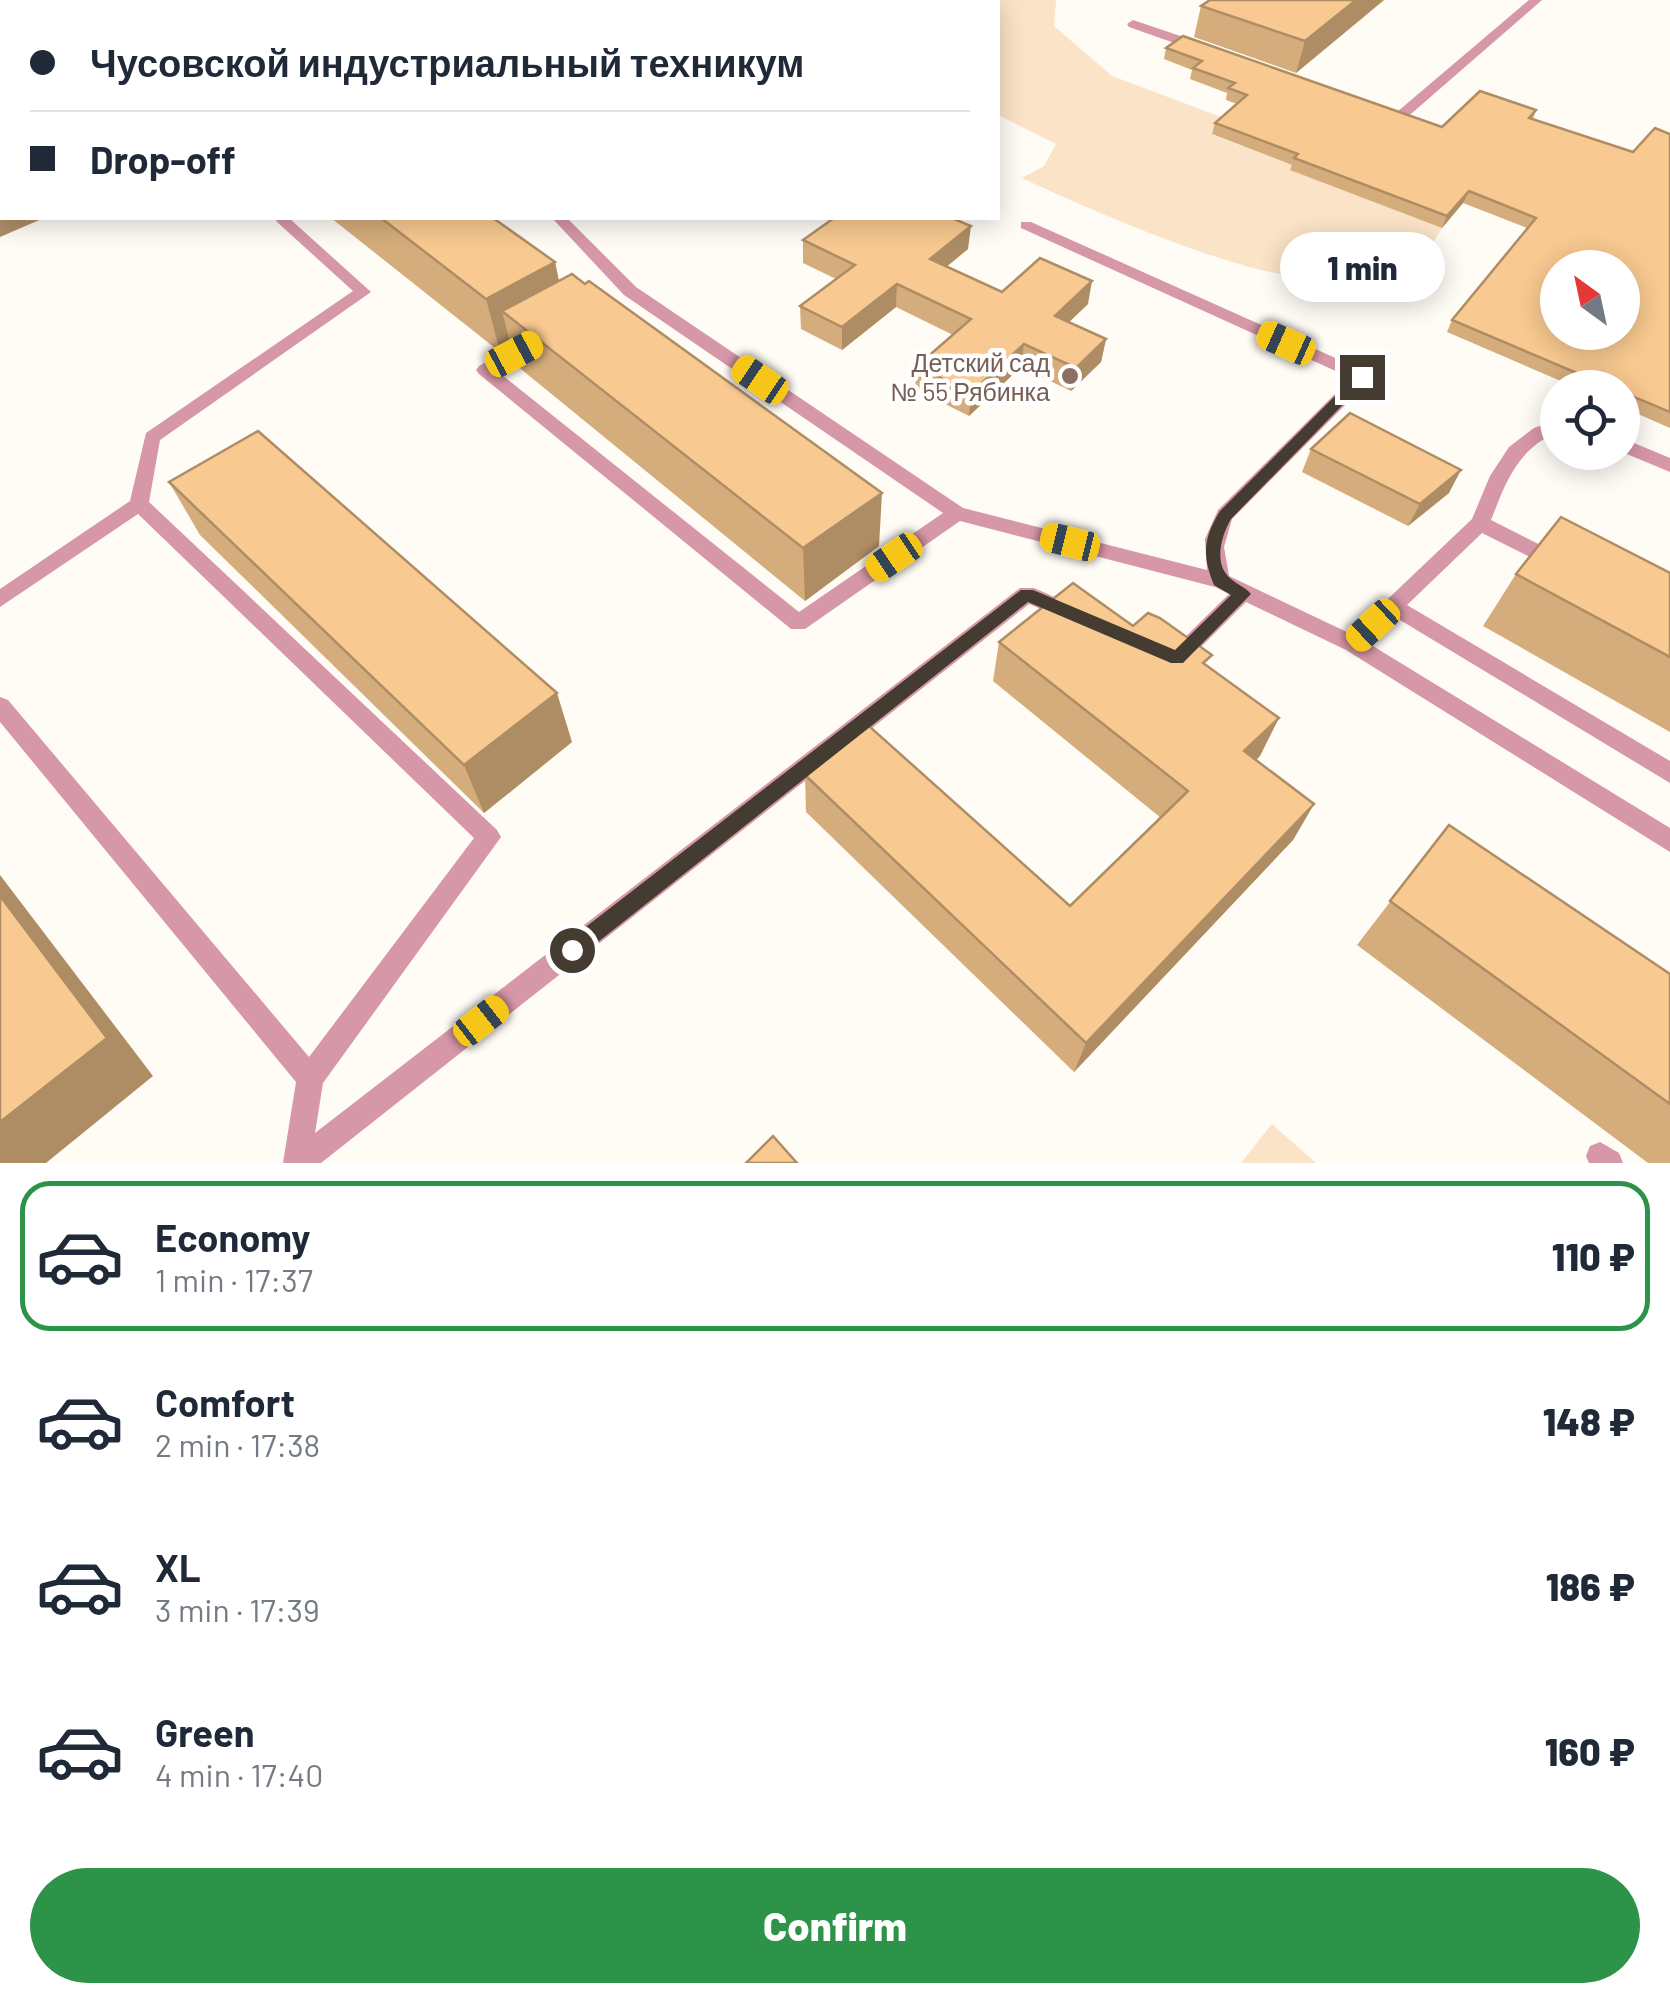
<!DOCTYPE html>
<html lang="en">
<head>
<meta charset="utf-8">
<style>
  :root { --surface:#fff; --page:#f6f6f7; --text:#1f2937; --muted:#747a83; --line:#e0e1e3; --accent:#2c9349 }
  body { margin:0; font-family:Barlow,sans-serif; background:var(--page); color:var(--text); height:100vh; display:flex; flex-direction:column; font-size:38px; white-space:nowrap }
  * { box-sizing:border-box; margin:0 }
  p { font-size:32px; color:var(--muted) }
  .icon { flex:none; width:55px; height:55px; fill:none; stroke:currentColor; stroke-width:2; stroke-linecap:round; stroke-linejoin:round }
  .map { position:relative; height:1163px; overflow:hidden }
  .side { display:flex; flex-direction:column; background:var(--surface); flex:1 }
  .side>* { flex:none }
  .top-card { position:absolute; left:0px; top:0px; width:1000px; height:220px; box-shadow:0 5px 25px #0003; display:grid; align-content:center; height:220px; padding:0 30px; background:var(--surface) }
  .needle { width:65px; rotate:327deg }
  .buttons { position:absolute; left:1540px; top:250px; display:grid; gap:20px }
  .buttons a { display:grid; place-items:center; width:100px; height:100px; border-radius:50%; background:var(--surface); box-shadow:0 5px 25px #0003; font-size:50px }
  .end { position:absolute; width:45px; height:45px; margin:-22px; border:12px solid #443b31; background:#fff; box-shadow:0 0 0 5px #fff }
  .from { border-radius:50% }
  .bubble { position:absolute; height:70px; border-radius:35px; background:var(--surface); box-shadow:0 5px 25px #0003; font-size:32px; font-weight:800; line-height:70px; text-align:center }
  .car { position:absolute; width:30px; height:60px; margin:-30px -15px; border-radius:12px; box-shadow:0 0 8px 2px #0007; background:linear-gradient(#f5c518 24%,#345 0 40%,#f5c518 0 76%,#345 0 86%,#f5c518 0) }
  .top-card b { display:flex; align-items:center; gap:35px; height:95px; font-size:38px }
  .top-card b+b { border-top:2px solid var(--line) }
  .top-card i { width:25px; height:25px; background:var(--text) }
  ul { padding:18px 0 0; list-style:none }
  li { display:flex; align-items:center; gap:30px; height:150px; margin:0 20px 15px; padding:0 10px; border:5px solid transparent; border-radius:30px }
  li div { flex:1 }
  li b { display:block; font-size:38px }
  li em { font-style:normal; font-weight:800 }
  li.selected { border-color:var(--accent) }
  li>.icon { width:90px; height:90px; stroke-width:1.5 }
  .button { display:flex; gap:20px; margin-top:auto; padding:20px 30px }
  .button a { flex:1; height:115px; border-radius:60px; background:var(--accent); color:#fff; font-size:40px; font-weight:800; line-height:115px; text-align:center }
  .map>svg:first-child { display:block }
  .green { fill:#fae3c7 }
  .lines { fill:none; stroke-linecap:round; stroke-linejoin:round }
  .lane { fill:#d697a8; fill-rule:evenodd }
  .wall { fill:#d5ad7c }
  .shaded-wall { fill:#ae8d65 }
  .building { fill:#f8c990; stroke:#ae8d65; stroke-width:2.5; fill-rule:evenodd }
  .route { fill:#443b31 }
  .education-dot { fill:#8d6e63; stroke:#fff; stroke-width:4 }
  .labels { text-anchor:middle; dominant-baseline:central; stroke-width:9; stroke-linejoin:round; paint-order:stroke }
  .education-label { font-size:25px; fill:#785e54; stroke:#fff; text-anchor:end }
</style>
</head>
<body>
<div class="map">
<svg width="1670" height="1163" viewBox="0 0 1670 1163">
  <rect width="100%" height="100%" fill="#fffbf5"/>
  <path class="green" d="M820,0H1056L1054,26L1112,76L1229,120L1213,135L1294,166L1291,170L1442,228L1422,260L1363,248C1353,256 1339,271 1326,275C1277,293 1074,203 1022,178L1044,166L1056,144L998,115V2Z
    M1272,1124L1316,1163H1241Z"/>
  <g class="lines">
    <path class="lane" d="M246,0H261L262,2H248Z
      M1529,0H1542L1404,120L1375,114V108L1397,112Z
      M1133,20L1207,45L1208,48L1197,51L1129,27L1127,24Z
      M275,218H289L371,292L160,440L149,502L497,830L501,837L323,1083L315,1133L1020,588H1034L1079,608L1082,614L1079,620L1072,622L1029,604L321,1163H283L296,1082L0,722V697L8,700L309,1057L474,838L138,514L0,607V589L130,501L146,433L353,291L277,222Z
      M552,218H567L636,287L963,508L1207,570L1205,539L1218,510L1351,378L1021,228V222H1031L1369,373L1372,377L1369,381L1232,519L1224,547L1229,576L1351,634L1472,519L1490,476L1509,447L1534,428L1558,419V432C1517,449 1506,482 1491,520L1564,557L1567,562L1564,567H1550L1482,533L1407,605L1670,761V783L1395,617L1368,643L1670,828V852L1346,650L1246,602L1184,664L1177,666L1166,662L1163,656L1166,650L1174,648L1229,594L1215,587L960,521L805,629H791L479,374L476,370L479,366L530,338H542V346L497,371L799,612L943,513L624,295Z
      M1622,438L1670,458V472L1622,452Z
      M1600,1142L1619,1153L1623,1163H1589L1586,1156L1590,1146Z"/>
  </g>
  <path class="wall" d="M1384,0L1296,73L1194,37L1201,6Z
    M1166,48L1442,127L1536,110L1533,119L1633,152L1670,134V428L1622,407V388H1577L1447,332L1452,320L1527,228L1463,203L1442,228L1290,170L1292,165L1212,134L1215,123L1237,104L1226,100L1227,93L1190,79L1192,70L1164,59Z
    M331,218H493L555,262L559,281L879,546L805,601L516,365L511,346L500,352Z
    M803,240L968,249L947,266L1002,292L1088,304L1069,322L1106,339L1101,362L1071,391L1021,367L969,416L915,389L917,366L953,335L896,307L842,350L801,329L800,306L836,279L803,263Z
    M1311,449L1449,493L1408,526L1302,472Z
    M169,482L572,742L484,813L200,535Z
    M1670,573V732L1483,626L1516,574Z
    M1133,626L1208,667L1260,756L1256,760L1314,804L1293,840L1074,1072L806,812L805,775L1070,906L1161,818L993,681L999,642Z
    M1449,825L1670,974V1163H1648L1357,945Z"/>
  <path class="shaded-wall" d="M1356,0H1384L1296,73L1305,41Z
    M2,170V218H44L0,237V171Z
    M1469,191L1463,203L1442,228L1447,216Z
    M971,226L968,249L928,282L930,259Z
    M555,262L566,316L502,311L511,346L500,352L486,299Z
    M1092,281L1088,304L1051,339L1055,316Z
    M897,284L896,307L842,350V327Z
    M1106,339L1101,362L1071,391L1076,368Z
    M1024,344L1021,367L969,416L971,393Z
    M1461,470L1449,493L1408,526L1420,504Z
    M882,493L879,546L805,601L803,548Z
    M557,693L572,742L484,813L464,765Z
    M1279,718L1260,756L1227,789L1244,751Z
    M1314,804L1293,840L1074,1072L1086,1043Z
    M0,875L153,1076L46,1163H0Z"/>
  <path class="building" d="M108,0H166L170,2H101Z
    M1210,0H1356L1305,41L1201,6Z
    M1183,36L1442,127L1480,91L1536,110L1529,118L1633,152L1655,128L1670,134V412L1622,392V388H1612L1452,320L1536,218L1469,191L1447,216L1294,158L1298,154L1215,123L1247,95L1228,88L1235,83L1193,68L1202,61L1166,48ZM1558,268H1622V332H1558Z
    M2,39V170L0,171V40Z
    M381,218H493L555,262L486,299Z
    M834,218H952L971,226L930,259L1002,292L1040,258L1092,281L1055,316L1106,339L1076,368L1024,344L971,393L917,366L971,319L897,284L842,327L800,306L855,265L803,240Z
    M572,274L585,284L589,281L882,493L803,548L502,311Z
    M1350,413L1461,470L1420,504L1311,449Z
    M258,431L557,693L464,765L169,482Z
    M1561,517L1670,573V657L1516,574Z
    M1073,583L1133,626L1148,613L1160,618L1212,655L1203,663L1279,718L1244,751L1314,804L1086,1043L805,775L869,726L1070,906L1188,791L999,642Z
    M1449,825L1670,974V1104L1390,901Z
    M0,896L107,1038L0,1122Z
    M773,1136L797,1163H746Z"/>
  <path class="route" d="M1358,373L1370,377L1231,519C1221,536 1213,565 1231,579C1238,585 1245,587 1251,594L1183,663H1171L1028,602L579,957H565V943L1021,590H1033L1175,650L1231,595L1214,585C1202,556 1203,538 1220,511Z"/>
  <circle class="education-dot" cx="1070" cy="376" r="10"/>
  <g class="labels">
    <g class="education-label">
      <text x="1050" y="362">Детский сад<tspan x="1050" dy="29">№ 55 Рябинка</tspan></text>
    </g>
  </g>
</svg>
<div class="buttons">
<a><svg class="needle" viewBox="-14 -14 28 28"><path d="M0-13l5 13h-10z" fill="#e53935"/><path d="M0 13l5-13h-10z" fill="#747a83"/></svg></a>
<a><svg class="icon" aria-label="locate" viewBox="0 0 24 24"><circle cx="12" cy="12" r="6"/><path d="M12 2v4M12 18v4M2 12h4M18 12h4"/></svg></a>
</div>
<i class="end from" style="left:572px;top:950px"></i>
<i class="end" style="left:1362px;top:377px"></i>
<div class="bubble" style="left:1280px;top:232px;width:165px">1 min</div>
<i class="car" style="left:1286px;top:343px;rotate:294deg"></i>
<i class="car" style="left:514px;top:354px;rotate:62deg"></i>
<i class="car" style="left:760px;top:380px;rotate:304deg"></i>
<i class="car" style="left:1070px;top:542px;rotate:284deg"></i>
<i class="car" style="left:894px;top:557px;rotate:236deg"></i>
<i class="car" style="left:1373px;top:625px;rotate:227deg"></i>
<i class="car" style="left:481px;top:1021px;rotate:52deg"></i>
<div class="top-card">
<b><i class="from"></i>Чусовской индустриальный техникум</b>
<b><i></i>Drop-off</b>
</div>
</div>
<section class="side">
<ul>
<li class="selected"><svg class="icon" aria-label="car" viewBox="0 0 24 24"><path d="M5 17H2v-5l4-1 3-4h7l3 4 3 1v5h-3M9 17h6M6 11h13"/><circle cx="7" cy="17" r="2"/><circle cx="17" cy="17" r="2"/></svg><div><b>Economy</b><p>1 min · 17:37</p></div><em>110 ₽</em></li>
<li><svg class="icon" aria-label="car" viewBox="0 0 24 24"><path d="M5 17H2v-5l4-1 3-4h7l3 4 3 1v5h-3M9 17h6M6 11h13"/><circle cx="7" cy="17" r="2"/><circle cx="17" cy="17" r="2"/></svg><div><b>Comfort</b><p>2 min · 17:38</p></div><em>148 ₽</em></li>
<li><svg class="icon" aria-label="car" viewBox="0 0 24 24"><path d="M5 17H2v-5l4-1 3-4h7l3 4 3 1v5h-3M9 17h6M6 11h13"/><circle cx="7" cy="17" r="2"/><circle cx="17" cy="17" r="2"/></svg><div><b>XL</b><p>3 min · 17:39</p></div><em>186 ₽</em></li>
<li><svg class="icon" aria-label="car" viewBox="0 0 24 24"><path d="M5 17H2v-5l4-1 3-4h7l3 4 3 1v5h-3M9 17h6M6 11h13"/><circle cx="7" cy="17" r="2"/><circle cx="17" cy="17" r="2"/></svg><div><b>Green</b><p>4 min · 17:40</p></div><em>160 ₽</em></li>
</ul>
<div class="button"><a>Confirm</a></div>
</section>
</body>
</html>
